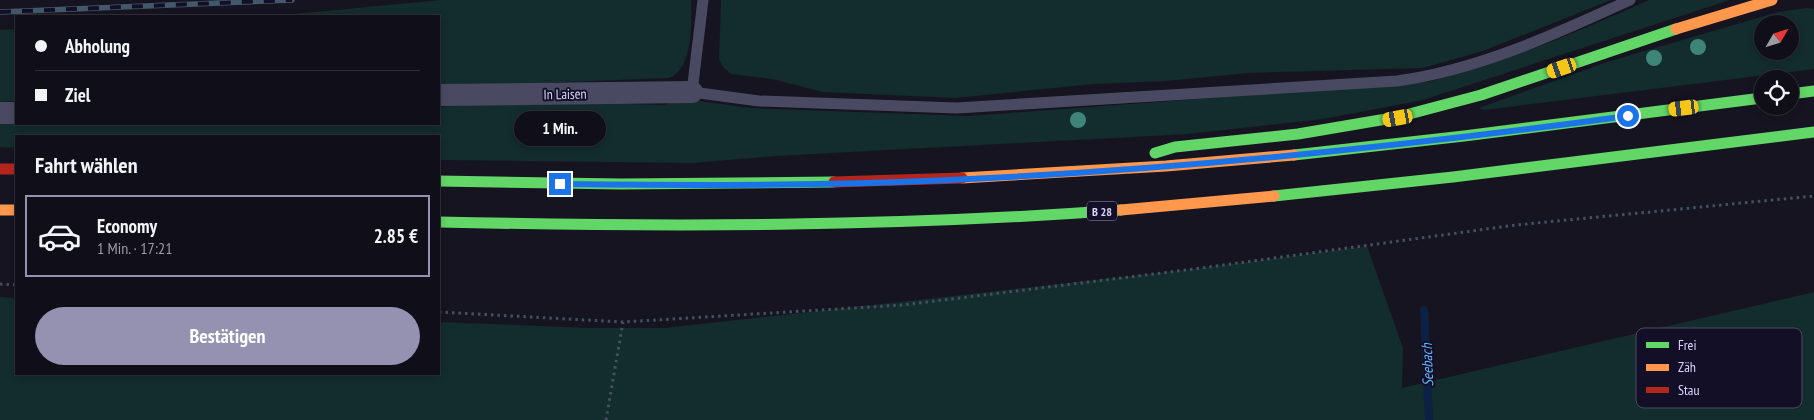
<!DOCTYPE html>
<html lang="de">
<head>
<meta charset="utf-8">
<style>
  :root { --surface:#100f19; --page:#1e1d26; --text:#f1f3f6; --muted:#9c9ca2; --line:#302f38; --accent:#9591b1 }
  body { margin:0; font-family:"PT Sans Narrow",sans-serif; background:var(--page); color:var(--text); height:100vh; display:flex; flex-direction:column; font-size:19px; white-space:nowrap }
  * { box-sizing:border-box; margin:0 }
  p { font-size:16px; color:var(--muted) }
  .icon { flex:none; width:28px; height:28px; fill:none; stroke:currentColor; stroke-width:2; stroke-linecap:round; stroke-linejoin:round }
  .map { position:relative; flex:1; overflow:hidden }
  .sheet { position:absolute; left:15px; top:135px; width:425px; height:240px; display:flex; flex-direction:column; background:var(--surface); border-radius:0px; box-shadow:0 2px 8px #0003,0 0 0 1px var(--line) }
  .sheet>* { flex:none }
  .banner { position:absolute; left:15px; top:15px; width:425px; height:110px; border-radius:0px; box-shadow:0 2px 8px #0003,0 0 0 1px var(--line); display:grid; align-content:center; height:110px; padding:0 20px; background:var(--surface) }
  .needle { width:32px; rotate:51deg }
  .controls { position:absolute; left:1754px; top:15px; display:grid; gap:10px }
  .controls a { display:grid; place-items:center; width:45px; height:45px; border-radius:50%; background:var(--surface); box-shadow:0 2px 8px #0003,0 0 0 1px var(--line); font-size:25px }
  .end { position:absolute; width:22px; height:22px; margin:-11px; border:6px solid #1a73e8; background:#fff; box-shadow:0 0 0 2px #fff }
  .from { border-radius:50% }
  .bubble { position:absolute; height:35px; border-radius:18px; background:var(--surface); box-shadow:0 2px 8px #0003,0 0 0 1px var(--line); font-size:16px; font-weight:700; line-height:35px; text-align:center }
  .car { position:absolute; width:15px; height:30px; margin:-15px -8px; border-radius:6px; box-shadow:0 0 4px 1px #0007; background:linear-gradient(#f5c518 24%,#345 0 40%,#f5c518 0 76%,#345 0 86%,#f5c518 0) }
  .banner b { display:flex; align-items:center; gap:18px; height:48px; font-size:19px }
  .banner b+b { border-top:1px solid var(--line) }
  .banner i { width:12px; height:12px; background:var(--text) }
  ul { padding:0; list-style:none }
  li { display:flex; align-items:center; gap:15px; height:82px; margin:0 10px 8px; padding:0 10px; border:2px solid transparent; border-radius:0px }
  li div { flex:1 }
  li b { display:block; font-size:19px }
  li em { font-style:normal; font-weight:700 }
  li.selected { border-color:var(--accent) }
  li>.icon { width:45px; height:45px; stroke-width:1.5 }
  h2 { padding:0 20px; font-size:22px; line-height:60px }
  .button { display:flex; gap:10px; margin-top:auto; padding:10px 20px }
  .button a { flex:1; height:58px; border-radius:30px; background:var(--accent); color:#fff; font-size:20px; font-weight:700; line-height:58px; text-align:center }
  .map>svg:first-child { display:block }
  .green { fill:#132c2d; fill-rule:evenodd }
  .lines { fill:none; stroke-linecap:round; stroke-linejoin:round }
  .stream { stroke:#0d2144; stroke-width:8 }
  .path { stroke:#44505f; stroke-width:3; stroke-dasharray:2.5 4; stroke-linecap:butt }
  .lane { stroke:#4a4962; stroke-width:11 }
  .street { stroke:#4a4962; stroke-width:22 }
  .fast { stroke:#63d668; stroke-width:11 }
  .slow { stroke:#ff974d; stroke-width:11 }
  .jam { stroke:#b3261e; stroke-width:11 }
  .rail-casing { stroke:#43596b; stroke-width:5.5 }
  .rail { stroke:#130f26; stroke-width:4; stroke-dasharray:11; stroke-linecap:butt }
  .tree { fill:#3e8478 }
  .route { stroke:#1a73e8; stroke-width:6 }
  .labels { text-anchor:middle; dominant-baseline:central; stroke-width:4; stroke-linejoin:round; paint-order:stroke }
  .shield { fill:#130f26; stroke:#9e99be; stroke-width:1 }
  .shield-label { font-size:12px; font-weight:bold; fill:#d9d4ff }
  .street-label { font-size:14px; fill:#d9d4ff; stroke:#130f26 }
  .water-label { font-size:15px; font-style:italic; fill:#62b6ff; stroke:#130f26 }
  .key { fill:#130f26; stroke:#4e4a67; stroke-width:1 }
  .key-label { font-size:14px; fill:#d9d4ff }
</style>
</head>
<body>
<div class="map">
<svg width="1814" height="420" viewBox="0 0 1814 420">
  <rect width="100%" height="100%" fill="#161421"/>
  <path class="green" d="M441,0H691C692,22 693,69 669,78L439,87V16H273Z
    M721,0H1611L1483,51L1423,68L1248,73L1166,81L1094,84L955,98L823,92L772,79L731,74L723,67L719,59Z
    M1649,0H1730L1423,100L1323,119L1188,134L776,156L692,163L439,160V136H16V148L0,147V124H439V107L520,101L663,105L684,99L751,108L969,116L1427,82C1503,64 1577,32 1649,0Z
    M1807,8L1814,9V69L1484,110L1479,108L1607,62L1778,12ZM1762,24H1790V51H1762Z
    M16,29V101L0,102V30Z
    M1367,246L1403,348L1402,388L1814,292V420H0V297L16,298V374H439V322L589,328H665L1194,269Z"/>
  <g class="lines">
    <path class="stream" d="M1424,310L1429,420"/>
    <path class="path" d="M0,284L16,285
      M439,312L623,322L903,305L1194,269L1516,225L1814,196
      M606,420L623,322"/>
    <path class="lane" d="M703,0L692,92L759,101L957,108L1397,81C1478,70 1556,34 1630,0"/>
    <path class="street" d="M439,95L692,92
      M0,113H16"/>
    <path class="fast" d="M1790,94L1814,91
      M1155,153L1175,147L1298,134L1398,117L1481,95L1676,29
      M1294,155L1464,136L1762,98
      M439,181L621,184L834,182
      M1274,196L1453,177L1814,132
      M439,222C666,227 894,227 1121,210"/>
    <path class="slow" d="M1676,29L1772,0
      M962,178L1166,166L1294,155
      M0,210H16
      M1121,210L1274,196"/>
    <path class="jam" d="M0,169H16
      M834,182L962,178"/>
    <defs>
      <path id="rail" d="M0,12L292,0"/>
    </defs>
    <use href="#rail" class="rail-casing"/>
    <use href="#rail" class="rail"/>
  </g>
  <g class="tree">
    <circle cx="1698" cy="47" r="8"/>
    <circle cx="1654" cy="58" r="8"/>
    <circle cx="1078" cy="120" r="8"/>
  </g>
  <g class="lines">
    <path class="route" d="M560,184C673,185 786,186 899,182C1143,173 1386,149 1628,116"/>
  </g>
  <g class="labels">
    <rect class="shield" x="1087" y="201.5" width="30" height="19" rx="4"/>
    <g class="shield-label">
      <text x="1102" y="211">B 28</text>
    </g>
    <g class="street-label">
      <text transform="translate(565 94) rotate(-1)">In Laisen</text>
    </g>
    <g class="water-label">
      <text transform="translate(1427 365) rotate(-92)">Seebach</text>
    </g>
  </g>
  <rect x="1636" y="328" width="166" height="80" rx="8" class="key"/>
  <rect x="1646" y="342" width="23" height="6" fill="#63d668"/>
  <rect x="1646" y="364" width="23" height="7" fill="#ff974d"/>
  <rect x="1646" y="387" width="23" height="6" fill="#b3261e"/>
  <g class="key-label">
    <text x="1678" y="350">Frei</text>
    <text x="1678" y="372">Zäh</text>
    <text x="1678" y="395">Stau</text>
  </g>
</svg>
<div class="controls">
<a><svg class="needle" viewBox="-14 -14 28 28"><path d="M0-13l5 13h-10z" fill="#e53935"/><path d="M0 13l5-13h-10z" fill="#9c9ca2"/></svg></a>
<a><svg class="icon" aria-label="locate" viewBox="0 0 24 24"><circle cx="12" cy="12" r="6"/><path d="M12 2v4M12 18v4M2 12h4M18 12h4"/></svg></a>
</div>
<i class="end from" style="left:1628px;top:116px"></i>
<i class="end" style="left:560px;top:184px"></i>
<div class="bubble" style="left:514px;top:111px;width:92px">1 Min.</div>
<i class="car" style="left:1562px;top:68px;rotate:251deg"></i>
<i class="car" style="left:1684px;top:108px;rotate:263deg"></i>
<i class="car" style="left:1398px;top:118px;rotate:260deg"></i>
<div class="banner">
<b><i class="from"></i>Abholung</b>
<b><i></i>Ziel</b>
</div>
<section class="sheet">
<h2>Fahrt wählen</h2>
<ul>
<li class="selected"><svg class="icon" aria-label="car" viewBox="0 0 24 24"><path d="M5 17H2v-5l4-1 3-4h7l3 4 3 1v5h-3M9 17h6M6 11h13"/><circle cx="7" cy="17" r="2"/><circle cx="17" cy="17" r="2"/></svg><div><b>Economy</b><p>1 Min. · 17:21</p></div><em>2.85 €</em></li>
</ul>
<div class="button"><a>Bestätigen</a></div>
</section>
</div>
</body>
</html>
